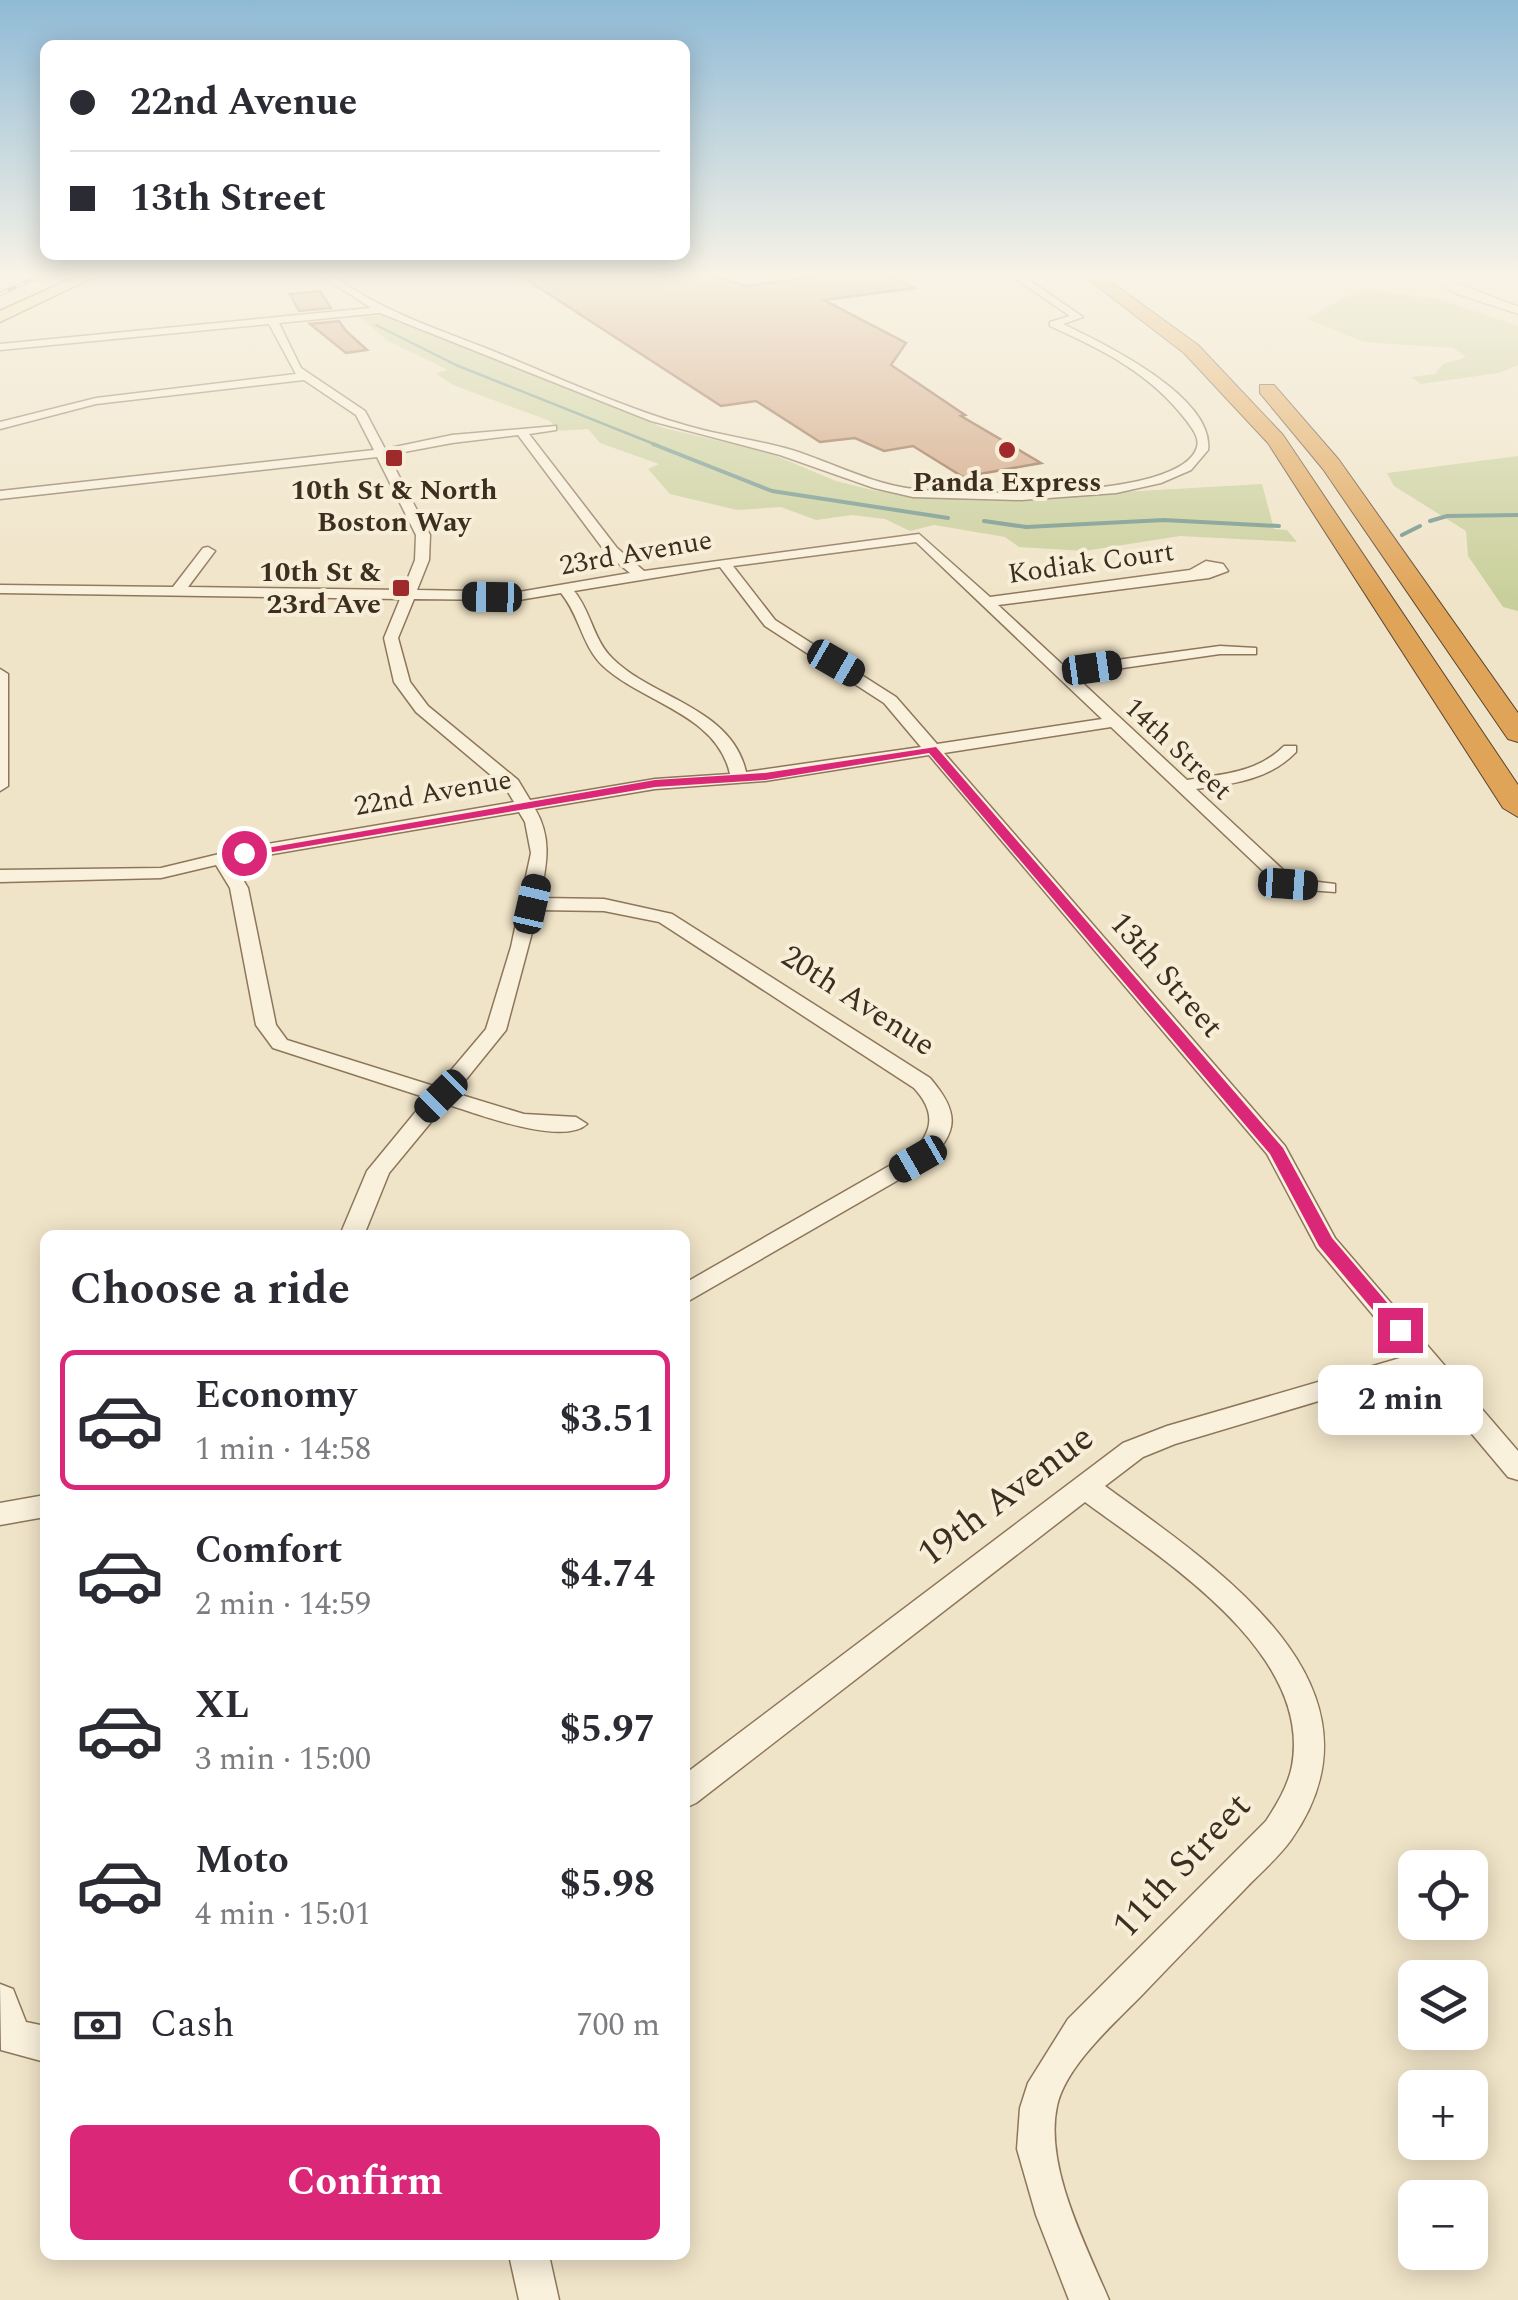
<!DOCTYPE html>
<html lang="en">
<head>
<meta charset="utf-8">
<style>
  :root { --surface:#fff; --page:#f7f7f7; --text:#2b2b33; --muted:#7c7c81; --line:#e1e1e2; --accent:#db2777 }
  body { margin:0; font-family:Spectral,serif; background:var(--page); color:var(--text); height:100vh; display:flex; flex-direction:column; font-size:38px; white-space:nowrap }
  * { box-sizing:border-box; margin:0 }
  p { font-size:32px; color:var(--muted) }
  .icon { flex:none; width:55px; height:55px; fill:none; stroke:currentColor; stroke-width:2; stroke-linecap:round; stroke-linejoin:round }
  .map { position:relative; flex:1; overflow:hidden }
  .details { position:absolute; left:40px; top:1230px; width:650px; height:1030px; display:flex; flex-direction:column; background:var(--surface); border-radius:15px; box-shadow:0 5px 25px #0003 }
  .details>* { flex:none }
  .banner { position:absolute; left:40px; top:40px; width:650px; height:220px; border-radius:15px; box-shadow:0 5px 25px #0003; display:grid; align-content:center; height:220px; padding:0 30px; background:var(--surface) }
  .tools { position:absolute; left:1398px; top:1850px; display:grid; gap:20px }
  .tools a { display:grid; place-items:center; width:90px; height:90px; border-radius:15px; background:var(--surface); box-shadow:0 5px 25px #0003; font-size:50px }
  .end { position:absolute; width:45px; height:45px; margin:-22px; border:12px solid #db2777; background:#fff; box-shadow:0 0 0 5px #fff }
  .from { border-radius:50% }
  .bubble { position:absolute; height:70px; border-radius:15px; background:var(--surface); box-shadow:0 5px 25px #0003; font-size:32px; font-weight:700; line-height:70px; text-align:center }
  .car { position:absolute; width:30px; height:60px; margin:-30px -15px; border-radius:12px; box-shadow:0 0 8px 2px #0007; background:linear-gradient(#222 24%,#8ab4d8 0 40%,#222 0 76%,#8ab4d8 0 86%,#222 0) }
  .banner b { display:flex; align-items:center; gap:35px; height:95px; font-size:38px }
  .banner b+b { border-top:2px solid var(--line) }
  .banner i { width:25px; height:25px; background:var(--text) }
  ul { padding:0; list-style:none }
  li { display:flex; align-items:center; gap:30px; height:140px; margin:0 20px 15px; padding:0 10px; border:5px solid transparent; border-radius:15px }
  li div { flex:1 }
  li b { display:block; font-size:38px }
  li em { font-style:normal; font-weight:700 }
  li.active { border-color:var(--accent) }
  li>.icon { width:90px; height:90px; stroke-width:1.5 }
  h2 { padding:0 30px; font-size:45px; line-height:120px }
  .pay { display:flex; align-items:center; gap:25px; height:110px; padding:0 30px; font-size:38px }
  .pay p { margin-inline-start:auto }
  .action { display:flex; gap:20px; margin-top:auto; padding:20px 30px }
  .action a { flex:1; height:115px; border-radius:15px; background:var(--accent); color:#fff; font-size:40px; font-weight:700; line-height:115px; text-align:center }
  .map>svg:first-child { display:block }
  .green { fill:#c9cf9b }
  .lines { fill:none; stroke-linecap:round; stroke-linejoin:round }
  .stream-far1 { stroke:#6f938a; stroke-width:2.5 }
  .stream { stroke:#6f938a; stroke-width:4 }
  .building { fill:#cf9f7d; stroke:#8d5f41; stroke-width:2.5 }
  .minor-casing { stroke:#8d765c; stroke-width:3 }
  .tertiary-casing { stroke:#8d765c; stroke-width:2 }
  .primary-casing { stroke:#5b4430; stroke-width:3 }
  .motorway-casing { stroke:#5b4430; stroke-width:2 }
  .minor { fill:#faf1dc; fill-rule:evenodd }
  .tertiary { fill:#faf1dc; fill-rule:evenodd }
  .primary { fill:#f3d9a0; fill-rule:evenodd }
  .motorway { fill:#e0a458; fill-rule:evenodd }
  .rail-casing { stroke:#3d2e20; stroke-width:4 }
  .rail { stroke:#f7eed8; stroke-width:2.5; stroke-dasharray:9; stroke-linecap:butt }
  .route { fill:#db2777 }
  .poi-dot { fill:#9e2a2b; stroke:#f7eed8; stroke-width:4 }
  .labels { text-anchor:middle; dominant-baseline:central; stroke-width:8; stroke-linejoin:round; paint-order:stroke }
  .far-poi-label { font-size:28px; font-weight:bold; fill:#3d2e20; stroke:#f7eed8 }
  .far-street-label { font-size:28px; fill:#3d2e20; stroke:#f7eed8 }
  .street-label { font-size:32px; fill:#3d2e20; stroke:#f7eed8 }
  .near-street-label { font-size:38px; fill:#3d2e20; stroke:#f7eed8 }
</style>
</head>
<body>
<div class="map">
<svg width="1518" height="2300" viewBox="0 0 1518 2300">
  <rect width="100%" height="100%" fill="#f0e4c8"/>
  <path class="green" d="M1366,290L1439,299L1518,326V365L1499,373L1421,384L1411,377L1435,374L1443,364L1466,357L1453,348L1364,342L1307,319L1344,297Z
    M386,315L664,428L767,452L836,481L876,491L998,499L1262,484L1274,529L1287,530L1297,542L1180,536L1084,551L1019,547L1005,537L934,525L910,531L885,519L852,515L816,520L781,507L737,510L670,494L648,469L659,464L600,443L588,429L559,431L550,421L453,385L435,373L448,370L388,341L359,317Z
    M1518,456V611L1503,607L1468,556L1466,531L1394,486L1387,473Z"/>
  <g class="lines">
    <path class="stream-far1" d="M376,325L456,365L659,446"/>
    <path class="stream" d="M653,444L772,491L948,518
      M984,521L1026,527L1164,520L1279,526
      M1430,521L1447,516L1518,515
      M1402,535L1420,526"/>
  </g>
  <path class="building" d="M521,276H714L745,286L822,276H890L915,288L824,300L906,343L891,365L965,415L961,416L1041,463L963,477L913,446L884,451L855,438L820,442L756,401L721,406Z
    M320,291L331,308L299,311L290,294Z
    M339,321L346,331L367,350L346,353L310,324Z"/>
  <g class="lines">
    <defs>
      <path id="minor" d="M322,276H333C379,309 431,327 483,347C551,374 618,406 688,426C722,436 758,440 792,450C833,463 871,484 914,489C961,495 1182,501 1197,447C1200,437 1191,427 1186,420C1150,373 1103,350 1050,326V322L1070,316L1012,276H1023L1083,317L1063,324C1103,343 1215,397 1208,450L1191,470L1161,483L1116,493L1021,500L913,497L874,488L780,455L651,421L380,313L279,323L301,368L365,411L385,449L452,435L556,426V430L529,434L617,548L644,571L919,534L990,597L1190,570L1206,561L1223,564L1228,571L1209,578L998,605L1065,667L1220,646L1256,648V654H1220L1074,675L1187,780C1223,774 1257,773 1284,746H1296V752C1269,780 1233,784 1196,789L1293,879L1335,884V892L1281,888L1111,727L944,753L1285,1146L1335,1238L1518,1451V1480L1508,1477L1419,1371L1175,1444L1143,1457L1105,1486C1214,1566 1400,1685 1291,1840C1278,1858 1259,1874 1244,1890C1211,1924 1177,1958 1144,1993C1116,2022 1066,2065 1057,2106C1044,2166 1086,2245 1109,2300H1069L1036,2215L1017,2149L1020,2108L1028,2083L1068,2019L1266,1821C1277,1804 1288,1786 1292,1766C1313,1652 1162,1559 1085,1502L696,1803L685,1808V1774L1123,1443L1167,1426L1407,1356L1317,1248L1267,1154L929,755L765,781L655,789L535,809C553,839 546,866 540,898L604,899L672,914L930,1078C960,1113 959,1132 926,1164L685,1303V1283L910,1154C934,1132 936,1112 914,1088L659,922L604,911L538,910L506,1030L455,1093L524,1114L576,1117L587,1124C563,1147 475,1113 446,1104L389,1173L364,1235H340L367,1171L427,1098L273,1048L256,1025L230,888L216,865L161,878L0,882V870L161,868L244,848L514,802L505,787L416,712L394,682L384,638L400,599L0,593V585L173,587L203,548L208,547L215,551L188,587L403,590L415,560L416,535L377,457L0,499V491L374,450L356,415L304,380L96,404L0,429V422L96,398L296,374L269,324L0,350V344L371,308ZM518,435L607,554L630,573L519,592L417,590L429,560L430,535L388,455L452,443ZM916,542L1102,719L937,744L896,697L775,620L733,566ZM720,567L765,626L884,703L921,747L746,772C732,708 654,699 613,659C593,640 591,611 574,591ZM561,593C580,616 582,646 603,666C643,703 717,714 730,774L655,779L530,800L518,780L428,706L410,682L398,638L414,599L519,600ZM519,812L525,822L531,853L511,947L486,1029L437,1087L287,1040L276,1025L248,888L232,861Z
        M0,669L8,674V786L0,791Z
        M45,1495V1517L0,1525V1503Z
        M0,1984L13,1989L26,2022L45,2026V2062L1,2050Z
        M509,2255H549L559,2300H519Z"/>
      <path id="tertiary" d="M1427,276C1448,276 1494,299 1518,306V314L1457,294Z"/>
      <path id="primary" d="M77,276H96L0,322V311Z"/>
      <path id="motorway" d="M1084,276H1103L1198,345L1283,435L1518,785V817L1503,808L1268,443L1184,353Z
        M1260,385H1274L1339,460L1518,713V742L1508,739L1323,469L1260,393Z"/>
    </defs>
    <use href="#minor" class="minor-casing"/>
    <use href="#tertiary" class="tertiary-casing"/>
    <use href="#primary" class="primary-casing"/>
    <use href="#motorway" class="motorway-casing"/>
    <use href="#minor" class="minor"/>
    <use href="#tertiary" class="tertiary"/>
    <use href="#primary" class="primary"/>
    <use href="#motorway" class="motorway"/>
    <defs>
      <path id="rail" d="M0,294L40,276"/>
    </defs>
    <use href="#rail" class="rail-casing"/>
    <use href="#rail" class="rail"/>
  </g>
  <linearGradient id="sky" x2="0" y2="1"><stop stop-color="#8fbad6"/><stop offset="0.46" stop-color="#f8f3e6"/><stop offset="1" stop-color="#f8f3e6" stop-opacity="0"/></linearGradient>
  <rect width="1518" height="598" fill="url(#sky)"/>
  <path class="route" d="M936,747L1283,1148L1332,1238L1407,1326V1335H1394L1319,1246L1270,1154L929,753L765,780L655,787L244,857L238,853L655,780L765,773Z"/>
  <g class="poi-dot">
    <circle cx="1007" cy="450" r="10"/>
    <rect x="384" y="448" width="20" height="20" rx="5"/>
    <rect x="391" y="578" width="20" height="20" rx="5"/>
  </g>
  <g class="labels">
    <g class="far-poi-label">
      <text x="1007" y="482">Panda Express</text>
      <text x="394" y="490">10th St &amp; North<tspan x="394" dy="32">Boston Way</tspan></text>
      <text x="381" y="572" text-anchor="end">10th St &amp;<tspan x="381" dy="32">23rd Ave</tspan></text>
    </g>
    <g class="far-street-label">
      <text transform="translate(636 553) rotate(-10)">23rd Avenue</text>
      <text transform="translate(1091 563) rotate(-8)">Kodiak Court</text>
      <text transform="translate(1178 749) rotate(43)">14th Street</text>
      <text transform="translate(433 793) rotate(-10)">22nd Avenue</text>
    </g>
    <g class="street-label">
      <text transform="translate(1166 975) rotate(49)">13th Street</text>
      <text transform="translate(858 1001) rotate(33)">20th Avenue</text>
    </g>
    <g class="near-street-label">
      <text transform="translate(1006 1496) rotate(-37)">19th Avenue</text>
      <text transform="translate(1182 1866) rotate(-47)">11th Street</text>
    </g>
  </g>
</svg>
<div class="tools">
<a><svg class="icon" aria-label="locate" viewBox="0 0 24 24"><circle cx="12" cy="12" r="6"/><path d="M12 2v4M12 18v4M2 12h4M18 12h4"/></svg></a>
<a><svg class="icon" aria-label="layers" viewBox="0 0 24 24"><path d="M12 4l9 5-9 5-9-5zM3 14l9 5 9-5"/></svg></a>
<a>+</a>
<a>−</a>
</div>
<i class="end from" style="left:244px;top:853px"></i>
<i class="end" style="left:1400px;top:1330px"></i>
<div class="bubble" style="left:1318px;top:1365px;width:165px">2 min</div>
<i class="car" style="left:492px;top:597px;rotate:271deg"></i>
<i class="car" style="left:836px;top:663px;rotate:120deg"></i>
<i class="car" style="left:1092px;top:668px;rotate:82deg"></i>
<i class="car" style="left:1288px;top:884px;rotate:94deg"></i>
<i class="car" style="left:532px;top:904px;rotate:13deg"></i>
<i class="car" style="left:441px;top:1096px;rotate:225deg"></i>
<i class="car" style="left:918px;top:1159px;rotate:240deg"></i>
<div class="banner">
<b><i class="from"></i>22nd Avenue</b>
<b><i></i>13th Street</b>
</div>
<section class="details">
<h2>Choose a ride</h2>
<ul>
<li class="active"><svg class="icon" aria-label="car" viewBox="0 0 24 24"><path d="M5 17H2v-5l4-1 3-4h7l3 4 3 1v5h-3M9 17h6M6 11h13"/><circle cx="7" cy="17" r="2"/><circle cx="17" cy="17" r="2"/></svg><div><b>Economy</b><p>1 min · 14:58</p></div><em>$3.51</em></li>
<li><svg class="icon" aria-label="car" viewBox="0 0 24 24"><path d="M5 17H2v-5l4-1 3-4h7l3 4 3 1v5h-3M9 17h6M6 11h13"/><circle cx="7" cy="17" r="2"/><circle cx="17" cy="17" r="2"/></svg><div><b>Comfort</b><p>2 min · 14:59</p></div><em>$4.74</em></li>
<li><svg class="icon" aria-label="car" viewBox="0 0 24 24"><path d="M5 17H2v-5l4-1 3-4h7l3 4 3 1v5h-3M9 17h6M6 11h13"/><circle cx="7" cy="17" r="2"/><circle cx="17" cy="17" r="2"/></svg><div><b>XL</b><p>3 min · 15:00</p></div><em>$5.97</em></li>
<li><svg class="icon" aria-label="car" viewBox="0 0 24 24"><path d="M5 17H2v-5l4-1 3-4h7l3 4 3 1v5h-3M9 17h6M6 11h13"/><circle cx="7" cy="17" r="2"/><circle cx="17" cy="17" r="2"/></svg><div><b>Moto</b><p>4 min · 15:01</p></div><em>$5.98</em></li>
</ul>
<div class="pay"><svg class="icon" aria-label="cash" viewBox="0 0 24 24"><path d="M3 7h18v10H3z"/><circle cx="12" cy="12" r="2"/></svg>Cash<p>700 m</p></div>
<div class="action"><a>Confirm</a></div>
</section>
</div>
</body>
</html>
